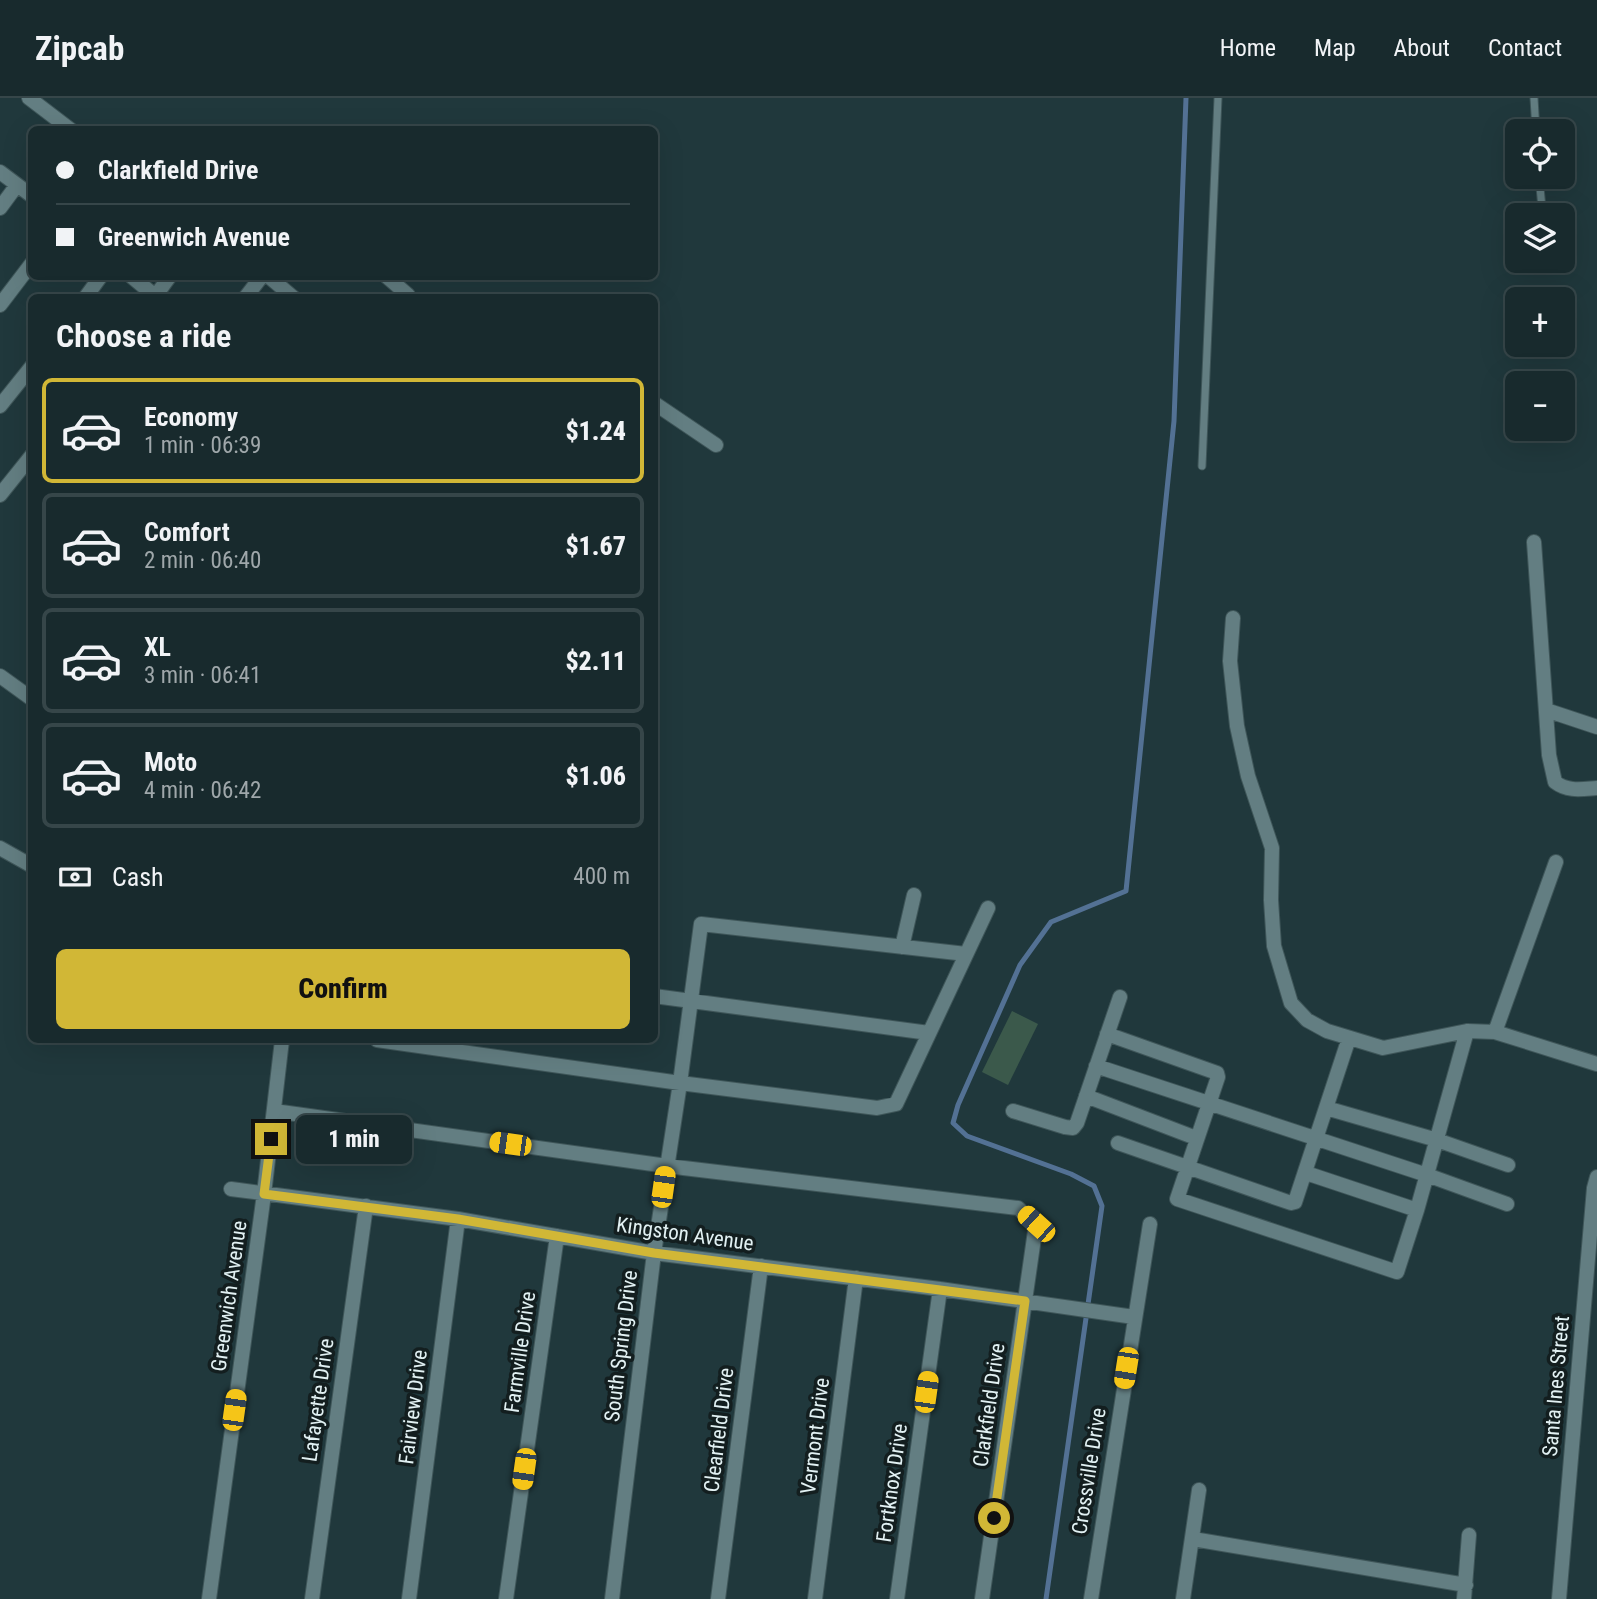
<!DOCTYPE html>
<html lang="en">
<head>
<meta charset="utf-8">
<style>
  :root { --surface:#182a2d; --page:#253639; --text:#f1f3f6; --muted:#9fa7aa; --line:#364649; --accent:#d1b736 }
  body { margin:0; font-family:"Roboto Condensed",sans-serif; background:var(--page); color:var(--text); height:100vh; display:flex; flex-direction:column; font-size:26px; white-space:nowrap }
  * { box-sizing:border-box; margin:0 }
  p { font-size:23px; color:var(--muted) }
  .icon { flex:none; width:38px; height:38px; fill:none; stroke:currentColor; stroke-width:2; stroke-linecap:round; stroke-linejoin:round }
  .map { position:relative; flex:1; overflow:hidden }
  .panel { position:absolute; left:28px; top:196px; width:630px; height:749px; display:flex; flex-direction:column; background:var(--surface); border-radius:10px; box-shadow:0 7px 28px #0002,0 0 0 2px var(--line) }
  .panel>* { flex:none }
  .guide { position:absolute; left:28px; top:28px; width:630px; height:154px; border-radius:10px; box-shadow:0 7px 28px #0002,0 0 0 2px var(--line); display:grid; align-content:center; height:154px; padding:0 28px; background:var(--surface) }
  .buttons { position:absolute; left:1505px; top:21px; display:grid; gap:14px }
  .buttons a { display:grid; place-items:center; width:70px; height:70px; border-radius:10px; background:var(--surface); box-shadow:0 7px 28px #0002,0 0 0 2px var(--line); font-size:35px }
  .end { position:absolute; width:32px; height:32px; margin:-16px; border:9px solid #d1b736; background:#111; box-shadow:0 0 0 4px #111 }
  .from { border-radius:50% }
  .bubble { position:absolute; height:49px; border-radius:10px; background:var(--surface); box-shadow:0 7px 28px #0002,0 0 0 2px var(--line); font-size:23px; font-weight:800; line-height:49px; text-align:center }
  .car { position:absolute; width:21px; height:42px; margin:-21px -10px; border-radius:9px; box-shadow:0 0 5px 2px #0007; background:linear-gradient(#f5c518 24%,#345 0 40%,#f5c518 0 76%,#345 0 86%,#f5c518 0) }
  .guide b { display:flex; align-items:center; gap:24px; height:66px; font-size:26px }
  .guide b+b { border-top:2px solid var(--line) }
  .guide i { width:18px; height:18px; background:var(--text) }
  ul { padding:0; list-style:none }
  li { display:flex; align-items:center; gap:21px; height:105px; margin:0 14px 10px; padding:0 14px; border:4px solid var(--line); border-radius:10px }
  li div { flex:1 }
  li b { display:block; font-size:26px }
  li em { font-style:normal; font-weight:800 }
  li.current { border-color:var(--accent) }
  li>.icon { width:63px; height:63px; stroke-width:1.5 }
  h2 { padding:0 28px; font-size:32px; line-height:84px }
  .pay { display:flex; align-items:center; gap:18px; height:77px; padding:0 28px; font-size:26px }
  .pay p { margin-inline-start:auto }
  .primary-button { display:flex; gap:14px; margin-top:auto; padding:14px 28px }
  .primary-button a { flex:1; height:80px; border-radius:10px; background:var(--accent); color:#111; font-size:28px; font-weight:800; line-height:80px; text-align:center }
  header { display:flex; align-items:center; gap:42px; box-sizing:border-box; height:98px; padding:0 35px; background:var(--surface); border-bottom:2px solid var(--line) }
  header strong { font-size:33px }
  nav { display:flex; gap:38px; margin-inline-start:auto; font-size:24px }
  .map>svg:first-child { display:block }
  .green { fill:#3b594b }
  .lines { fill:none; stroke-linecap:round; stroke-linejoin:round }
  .stream { stroke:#537194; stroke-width:5 }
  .service-casing { stroke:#3f5659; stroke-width:9 }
  .minor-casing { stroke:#3f5659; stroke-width:16 }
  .service { stroke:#637e82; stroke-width:7 }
  .minor { stroke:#637e82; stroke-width:14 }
  .route { stroke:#d1b736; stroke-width:9 }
  .labels { text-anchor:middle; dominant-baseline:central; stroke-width:7; stroke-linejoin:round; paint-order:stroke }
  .street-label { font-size:21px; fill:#e2f1f3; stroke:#131e1f }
</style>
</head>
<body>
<header>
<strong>Zipcab</strong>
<nav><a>Home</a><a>Map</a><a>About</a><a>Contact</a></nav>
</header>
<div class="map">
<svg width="1597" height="1501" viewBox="0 0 1597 1501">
  <rect width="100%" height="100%" fill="#20383c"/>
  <path class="green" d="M1012,913L1038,926L1008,987L982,974Z"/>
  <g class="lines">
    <path class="stream" d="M1046,1501L1102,1108L1094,1088L1071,1076L967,1038L953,1025L958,1007L1020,867L1051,824L1126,793L1174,323L1186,0"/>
    <defs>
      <path id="service" d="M1534,0L1536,33
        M1539,79L1542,110
        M1202,368L1218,0"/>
      <path id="minor" d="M29,0L71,32
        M0,74L32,98
        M0,110L17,87
        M131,178L155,198
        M268,178L294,200
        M386,178L408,197
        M85,200L101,178
        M154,200L170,178
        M245,200L262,178
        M0,207L32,165
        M654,305L716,347
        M0,308L32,268
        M0,397L32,357
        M1534,444L1549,657L1555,684C1568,694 1582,691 1597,690
        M1233,520L1230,563L1237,628L1248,678L1272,750L1271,802L1274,848L1291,905L1307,922L1327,933L1383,950L1467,933L1495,934L1597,966
        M0,578L32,601
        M1546,612L1597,629
        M0,750L32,768
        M902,849L914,797
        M654,898L929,935
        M1495,934L1556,764
        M1107,936L1217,975L1218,979L1177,1101L1397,1174L1417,1112L1467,933
        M377,942L680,985L877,1010L896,1006L988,810
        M1096,968L1427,1077L1507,1106
        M1086,998L1196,1040
        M1326,1010L1437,1042L1508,1067
        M274,1013L667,1068L1018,1110L1036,1126L982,1501
        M1013,1013L1065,1029L1073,1030L1077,1025L1120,899
        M1118,1045L1291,1105L1295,1104L1349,940
        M1306,1075L1417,1112
        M231,1091L458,1121L654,1155L940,1191L1134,1219
        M1193,1441L1466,1487
        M209,1501L264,1096L282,942
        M312,1501L366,1108
        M409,1501L458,1121
        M506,1501L557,1138
        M612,1501L654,1155L680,985L701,826L966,856
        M718,1501L761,1168
        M815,1501L856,1180
        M897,1501L940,1191
        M1091,1501L1150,1126
        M1183,1501L1199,1392
        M1464,1501L1469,1437
        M1559,1501L1594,1090L1597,1079"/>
    </defs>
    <use href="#service" class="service-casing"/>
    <use href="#minor" class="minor-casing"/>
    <use href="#service" class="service"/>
    <use href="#minor" class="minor"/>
  </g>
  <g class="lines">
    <path class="route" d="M271,1041L264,1096L458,1121L654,1155L1025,1203L994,1420"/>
  </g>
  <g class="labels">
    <g class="street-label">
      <text transform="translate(685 1136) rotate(8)">Kingston Avenue</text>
      <text transform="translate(229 1198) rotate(-82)">Greenwich Avenue</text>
      <text transform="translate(621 1248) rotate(-83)">South Spring Drive</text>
      <text transform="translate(520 1254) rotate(-82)">Farmville Drive</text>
      <text transform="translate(1556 1288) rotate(-85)">Santa Ines Street</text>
      <text transform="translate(318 1302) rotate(-82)">Lafayette Drive</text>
      <text transform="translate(989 1307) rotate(-82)">Clarkfield Drive</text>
      <text transform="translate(413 1309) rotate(-83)">Fairview Drive</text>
      <text transform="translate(719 1332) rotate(-83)">Clearfield Drive</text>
      <text transform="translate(815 1338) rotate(-83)">Vermont Drive</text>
      <text transform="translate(1089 1373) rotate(-81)">Crossville Drive</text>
      <text transform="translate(892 1385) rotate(-82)">Fortknox Drive</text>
    </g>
  </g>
</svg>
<div class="buttons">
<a><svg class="icon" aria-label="locate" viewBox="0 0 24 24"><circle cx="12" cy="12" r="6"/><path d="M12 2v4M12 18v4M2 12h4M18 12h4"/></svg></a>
<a><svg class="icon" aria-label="layers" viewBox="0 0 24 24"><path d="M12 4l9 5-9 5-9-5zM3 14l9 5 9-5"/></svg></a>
<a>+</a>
<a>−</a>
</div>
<i class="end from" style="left:994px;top:1420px"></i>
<i class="end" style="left:271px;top:1041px"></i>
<div class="bubble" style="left:296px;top:1017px;width:116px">1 min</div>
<i class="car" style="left:510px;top:1046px;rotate:278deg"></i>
<i class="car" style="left:663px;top:1089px;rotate:8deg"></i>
<i class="car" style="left:1036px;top:1126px;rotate:312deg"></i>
<i class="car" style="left:1126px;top:1270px;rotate:189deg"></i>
<i class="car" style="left:926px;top:1294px;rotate:8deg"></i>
<i class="car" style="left:234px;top:1312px;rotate:8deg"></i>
<i class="car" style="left:524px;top:1371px;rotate:188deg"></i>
<div class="guide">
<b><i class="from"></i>Clarkfield Drive</b>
<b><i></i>Greenwich Avenue</b>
</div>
<section class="panel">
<h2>Choose a ride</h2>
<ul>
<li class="current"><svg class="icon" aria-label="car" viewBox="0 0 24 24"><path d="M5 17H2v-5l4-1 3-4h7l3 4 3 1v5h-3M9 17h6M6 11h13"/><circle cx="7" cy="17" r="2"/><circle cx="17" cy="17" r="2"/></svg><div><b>Economy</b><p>1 min · 06:39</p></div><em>$1.24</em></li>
<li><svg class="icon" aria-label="car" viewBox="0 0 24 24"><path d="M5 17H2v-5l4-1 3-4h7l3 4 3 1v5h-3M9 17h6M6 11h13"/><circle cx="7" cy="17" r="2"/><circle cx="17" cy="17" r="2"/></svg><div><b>Comfort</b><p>2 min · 06:40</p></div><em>$1.67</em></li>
<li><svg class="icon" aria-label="car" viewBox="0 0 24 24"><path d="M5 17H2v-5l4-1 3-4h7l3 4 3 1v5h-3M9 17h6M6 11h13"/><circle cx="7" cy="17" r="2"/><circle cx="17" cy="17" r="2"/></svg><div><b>XL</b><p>3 min · 06:41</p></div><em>$2.11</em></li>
<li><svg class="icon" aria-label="car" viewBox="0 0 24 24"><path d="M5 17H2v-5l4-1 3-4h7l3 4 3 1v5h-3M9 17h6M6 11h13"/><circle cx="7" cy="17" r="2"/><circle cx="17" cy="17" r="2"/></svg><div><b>Moto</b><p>4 min · 06:42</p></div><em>$1.06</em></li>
</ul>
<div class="pay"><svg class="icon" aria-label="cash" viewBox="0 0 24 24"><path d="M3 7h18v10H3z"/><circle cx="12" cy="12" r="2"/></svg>Cash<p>400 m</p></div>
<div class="primary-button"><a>Confirm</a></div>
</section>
</div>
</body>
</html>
